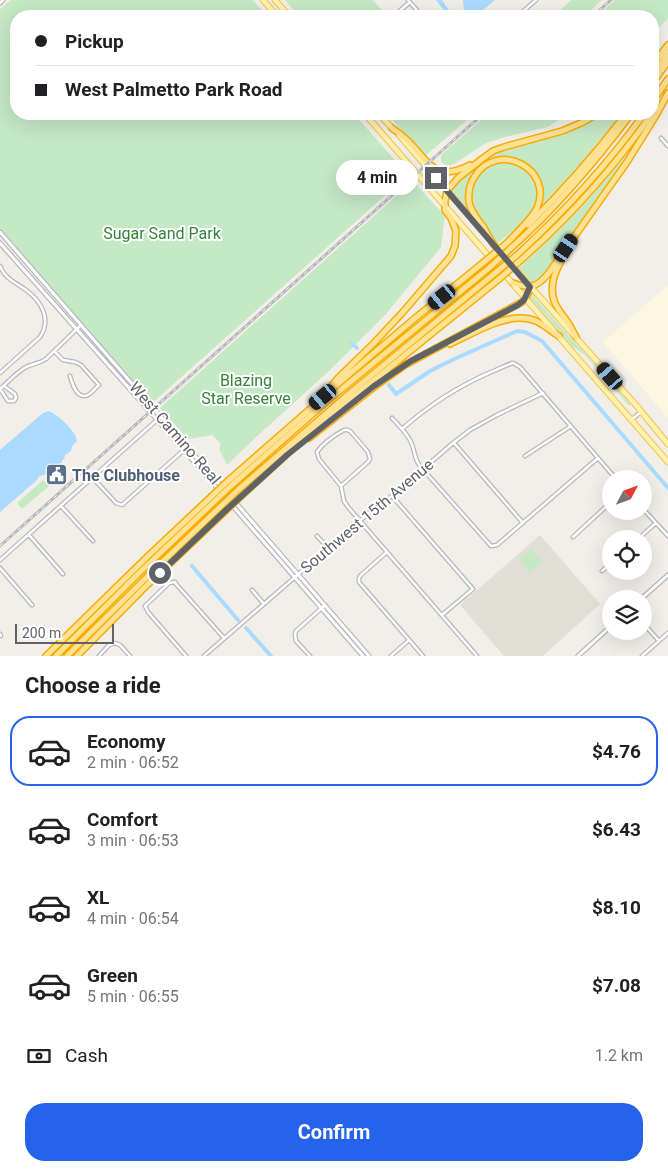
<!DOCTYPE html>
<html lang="en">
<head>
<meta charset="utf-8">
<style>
  :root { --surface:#fff; --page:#f2f2f2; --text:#202124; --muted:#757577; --line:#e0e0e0; --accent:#2563eb }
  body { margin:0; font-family:Roboto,sans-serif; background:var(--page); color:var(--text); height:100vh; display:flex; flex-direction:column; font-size:19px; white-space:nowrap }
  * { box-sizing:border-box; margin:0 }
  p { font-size:16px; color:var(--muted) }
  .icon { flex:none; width:28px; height:28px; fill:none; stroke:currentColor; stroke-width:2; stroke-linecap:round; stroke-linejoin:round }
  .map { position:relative; height:656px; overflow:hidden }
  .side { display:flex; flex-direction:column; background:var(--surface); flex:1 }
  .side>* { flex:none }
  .guide { position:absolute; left:10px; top:10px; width:649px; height:110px; border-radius:20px; box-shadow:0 5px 20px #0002; display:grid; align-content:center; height:110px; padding:0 25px; background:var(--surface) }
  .needle { width:32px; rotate:49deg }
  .tools { position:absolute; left:602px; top:470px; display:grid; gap:10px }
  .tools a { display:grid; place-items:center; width:50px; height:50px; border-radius:50%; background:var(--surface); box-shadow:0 5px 20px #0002; font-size:25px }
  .scale { position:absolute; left:15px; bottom:12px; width:99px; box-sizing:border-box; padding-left:5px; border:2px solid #5f6368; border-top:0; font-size:14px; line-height:18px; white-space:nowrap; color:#5f6368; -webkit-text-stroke:4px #fff; paint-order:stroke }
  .end { position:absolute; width:22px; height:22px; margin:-11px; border:6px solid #5f6368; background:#fff; box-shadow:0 0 0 2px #fff }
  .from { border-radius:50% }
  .bubble { position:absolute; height:35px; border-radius:18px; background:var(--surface); box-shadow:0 5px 20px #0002; font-size:16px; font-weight:700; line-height:35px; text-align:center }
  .car { position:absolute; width:15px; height:30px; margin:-15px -8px; border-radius:6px; box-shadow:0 0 4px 1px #0007; background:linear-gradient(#222 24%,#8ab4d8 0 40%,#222 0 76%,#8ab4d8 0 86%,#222 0) }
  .guide b { display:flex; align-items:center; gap:18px; height:48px; font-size:19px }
  .guide b+b { border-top:1px solid var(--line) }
  .guide i { width:12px; height:12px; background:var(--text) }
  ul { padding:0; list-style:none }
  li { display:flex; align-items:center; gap:15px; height:70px; margin:0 10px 8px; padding:0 15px; border:2px solid transparent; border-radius:20px }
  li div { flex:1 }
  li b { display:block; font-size:19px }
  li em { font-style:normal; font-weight:700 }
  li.active { border-color:var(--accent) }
  li>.icon { width:45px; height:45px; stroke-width:1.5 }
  h2 { padding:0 25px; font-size:22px; line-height:60px }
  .pay { display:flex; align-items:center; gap:12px; height:55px; padding:0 25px; font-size:19px }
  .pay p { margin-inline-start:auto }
  .action { display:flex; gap:10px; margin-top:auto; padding:10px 25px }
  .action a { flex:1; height:58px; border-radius:20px; background:var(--accent); color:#fff; font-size:20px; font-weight:700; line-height:58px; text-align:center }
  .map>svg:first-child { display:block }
  .commercial { fill:#fef7e0 }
  .education { fill:#e1ded6 }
  .green { fill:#c5e8c5 }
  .water { fill:#aadaff }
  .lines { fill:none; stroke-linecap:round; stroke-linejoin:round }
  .canal { stroke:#aadaff; stroke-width:4 }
  .minor-casing { stroke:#b5b8bc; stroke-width:5 }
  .tertiary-casing { stroke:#b5b8bc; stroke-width:5.5 }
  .primary-casing { stroke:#f2c960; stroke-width:7 }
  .motorway-casing { stroke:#f9ab00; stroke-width:8 }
  .minor { stroke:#fff; stroke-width:2.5 }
  .tertiary { stroke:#fff; stroke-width:3 }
  .primary { stroke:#fff2af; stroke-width:4.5 }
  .motorway { stroke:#fde293; stroke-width:5 }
  .rail-casing { stroke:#b6b7b8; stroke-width:3 }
  .rail { stroke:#fff; stroke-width:1; stroke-dasharray:4; stroke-linecap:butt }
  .motorway-bridge-casing { stroke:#f9ab00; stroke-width:8; stroke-linecap:butt }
  .motorway-bridge { stroke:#fde293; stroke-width:5 }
  .route { stroke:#5f6368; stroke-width:6 }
  .labels { text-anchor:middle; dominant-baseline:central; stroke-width:4; stroke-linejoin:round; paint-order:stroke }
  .park-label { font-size:16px; fill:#348238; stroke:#fff }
  .street-label { font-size:16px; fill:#5f6368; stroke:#fff }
  .service-label { font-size:16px; font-weight:bold; fill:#4e5e75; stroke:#fff; text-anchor:start }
</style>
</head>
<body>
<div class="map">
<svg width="668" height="656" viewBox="0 0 668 656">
  <rect width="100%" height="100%" fill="#f1efe8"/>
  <path class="commercial" d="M668,285V418L603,342Z"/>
  <path class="education" d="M540,535L600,604L543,656H504L460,605Z"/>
  <path class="green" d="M11,0H253L267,16H16V114H354L408,175L151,404L0,228V9Z
    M285,0H373L387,16H299Z
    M571,0H602L584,16H554Z
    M615,0H668V19L653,33L652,16H597Z
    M387,114H474L425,156Z
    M488,114H563L558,120L548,127L505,137L486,143L454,164C448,166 445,166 441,161V155Z
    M601,114H621L581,163L540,207L542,197L530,168L524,163L512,158L495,159L470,180L466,193L467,208L452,191L457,182L491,155L505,149L558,134L590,120Z
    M628,153L630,155L543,276L532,282L519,268C559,232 595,195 628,153Z
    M507,161C532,167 548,191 530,214C521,225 508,234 498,243C481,223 458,200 479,175C487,165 495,163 507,161Z
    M413,181L445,216L441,247L385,315L328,372L254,439L227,465L219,449L221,444L212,435L188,439L160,408Z
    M532,295L630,404V406H629L585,355L572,346L531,299Z
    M43,480L49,486L22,509L17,503Z
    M531,549L542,562L530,572L519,559Z"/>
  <path class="water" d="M436,0H442L448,9L454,13L458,11L460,14H464L466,12L464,10L463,0H495L476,16H448Z
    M49,411C58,415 76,431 77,441L72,446L71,451L64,456L65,459L62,460V462L57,468L51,469L44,475L39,476L37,480L0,512V450L43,413Z"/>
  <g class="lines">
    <path class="canal" d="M352,344L357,348
      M389,385L396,394L430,371L452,360L517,331L525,332L542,341L668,488
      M192,566L238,620
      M246,628L271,656"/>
    <defs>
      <path id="minor" d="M408,0L422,16
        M395,15L410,2
        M518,16L536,0
        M661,138L668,146
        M0,266C5,279 15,282 26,290C41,301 52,319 40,337L0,373
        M54,351L63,360L75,362L81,365L99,385C95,388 90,396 85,396C76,397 72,383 70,376
        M0,389C8,382 17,372 26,367C33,364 40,363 46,359L81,325
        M0,389L8,401H14L16,398L15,394L4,386
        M392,418C399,426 407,433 411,442C415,450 414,459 420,466L491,546L497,545L598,458
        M631,420L641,412
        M402,429C429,405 459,386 491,372C499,369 506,365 513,363L520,367L616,479
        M344,430H348L351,432L368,452L370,459L368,462L341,486L319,459L317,452C323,443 335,435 344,430Z
        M454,443L523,523
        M525,456L571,426
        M93,478L116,503L122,505L184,450
        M341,486L344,501L348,507L477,656
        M392,496L473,589L442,615
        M61,506L93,541
        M644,510L668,536
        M29,535L63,574
        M317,536L328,548
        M573,537L611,502
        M638,539L656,523
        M387,552L361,575L359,578V582L423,656
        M0,560L157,420
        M0,568L32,605
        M602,571L611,563
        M252,590L264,604
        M644,624L659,641
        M0,634L1,636
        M99,656L109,645L115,643L120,645L130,656
        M186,656L148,612L145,606L169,583L175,582L176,584L224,638
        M204,656L378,505L392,496L453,443L470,430L497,415L543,393
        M310,656L296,641L295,634L296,631L325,605
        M391,656L409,640
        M642,656L668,633"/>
      <path id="tertiary" d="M0,3L3,0
        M0,232L369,656
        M0,243L184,450L363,656
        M641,599L668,575
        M578,656L611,626"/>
      <path id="primary" d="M263,0L277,16
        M275,0L289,16
        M365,114L668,462
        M379,114L393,129
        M399,135L531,287L635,404L668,444"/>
      <path id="motorway" d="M652,66L668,45
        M652,77L668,53
        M652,84L668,61
        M652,102L668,79
        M392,128C398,132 403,136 408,141C429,162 435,183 470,165
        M528,225C564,190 596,153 626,114
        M494,245C490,239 487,234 484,228C478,219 471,213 469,202C468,193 470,183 475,176C498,140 554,169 537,208C531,220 516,233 507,243
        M511,248C556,208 595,162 631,114
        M517,255C564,212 607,165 644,114
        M521,260C572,215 617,164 656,108
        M561,261C552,277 548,295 559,310C561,314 564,316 566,320C570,325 573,332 576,337
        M513,283C530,289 536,288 548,274L627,162L655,117L668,93
        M450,344C474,333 509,310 536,321C544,325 551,331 559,336
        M333,388L414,319L484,262
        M323,397L338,378L374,343L403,312L451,256L455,246L456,231L451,218L445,210V201L447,191L458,178L482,159L493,151L504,147L562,131L581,123L597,114
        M309,438L374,387L405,365L522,302L526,298L531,287
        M229,480L325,396
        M233,484L326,402L489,268
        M238,490L350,393L494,274
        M242,495L300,442L341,407L499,279
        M46,656L146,558L211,497
        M56,656L138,574L215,501
        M67,656L155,569L220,507
        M77,656L147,585L224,512"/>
    </defs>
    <use href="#minor" class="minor-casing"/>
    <use href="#tertiary" class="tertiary-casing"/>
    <use href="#primary" class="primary-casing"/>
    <use href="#motorway" class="motorway-casing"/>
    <use href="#minor" class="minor"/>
    <use href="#tertiary" class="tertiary"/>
    <use href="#primary" class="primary"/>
    <use href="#motorway" class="motorway"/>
    <defs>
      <path id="rail" d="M593,16L611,0
        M0,546L483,114"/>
    </defs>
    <use href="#rail" class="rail-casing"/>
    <use href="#rail" class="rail"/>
    <defs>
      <path id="motorway-bridge" d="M484,262L507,243
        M489,268L511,248
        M494,274L517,255
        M499,279L521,260
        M211,497L229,480
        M215,501L233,484
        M220,507L238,490
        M224,512L242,495"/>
    </defs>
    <use href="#motorway-bridge" class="motorway-bridge-casing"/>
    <use href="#motorway-bridge" class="motorway-bridge"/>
  </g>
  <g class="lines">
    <path class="route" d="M160,573L224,512L287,455L374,386L411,361L518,305L524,300L530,287L436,178"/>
  </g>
  <defs>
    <symbol id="civic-square" viewBox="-11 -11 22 22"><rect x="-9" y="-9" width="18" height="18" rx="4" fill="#5c6f8a" stroke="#fff"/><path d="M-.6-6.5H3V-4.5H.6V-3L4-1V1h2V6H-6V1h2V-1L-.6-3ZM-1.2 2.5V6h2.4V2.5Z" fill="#fff"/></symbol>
  </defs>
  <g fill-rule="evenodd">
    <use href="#civic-square" x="44" y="462" width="25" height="25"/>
  </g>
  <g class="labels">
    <g class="park-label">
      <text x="162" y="233">Sugar Sand Park</text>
      <text x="246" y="380">Blazing<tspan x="246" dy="18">Star Reserve</tspan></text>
    </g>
    <g class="street-label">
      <text transform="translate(175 433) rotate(49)">West Camino Real</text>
      <text transform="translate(367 516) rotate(-40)">Southwest 15th Avenue</text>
    </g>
    <g class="service-label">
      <text x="72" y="475">The Clubhouse</text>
    </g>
  </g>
</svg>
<div class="tools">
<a><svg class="needle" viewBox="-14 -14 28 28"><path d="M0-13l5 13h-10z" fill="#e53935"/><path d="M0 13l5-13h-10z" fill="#757577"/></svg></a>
<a><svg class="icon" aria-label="locate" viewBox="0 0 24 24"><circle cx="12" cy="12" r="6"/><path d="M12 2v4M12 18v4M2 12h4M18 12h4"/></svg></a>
<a><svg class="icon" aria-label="layers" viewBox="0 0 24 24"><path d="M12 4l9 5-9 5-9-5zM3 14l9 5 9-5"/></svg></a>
</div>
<div class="scale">200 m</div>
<i class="end from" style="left:160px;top:573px"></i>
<i class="end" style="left:436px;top:178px"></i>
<div class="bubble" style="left:336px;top:160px;width:82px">4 min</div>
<i class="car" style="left:566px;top:248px;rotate:34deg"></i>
<i class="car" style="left:442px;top:297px;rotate:231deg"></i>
<i class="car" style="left:610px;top:376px;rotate:319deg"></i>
<i class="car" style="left:323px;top:397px;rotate:230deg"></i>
<div class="guide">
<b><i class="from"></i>Pickup</b>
<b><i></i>West Palmetto Park Road</b>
</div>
</div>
<section class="side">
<h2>Choose a ride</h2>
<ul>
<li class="active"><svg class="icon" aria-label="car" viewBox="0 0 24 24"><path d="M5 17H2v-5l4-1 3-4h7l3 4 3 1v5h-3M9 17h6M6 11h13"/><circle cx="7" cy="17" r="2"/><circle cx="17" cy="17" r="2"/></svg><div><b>Economy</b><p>2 min · 06:52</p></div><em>$4.76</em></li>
<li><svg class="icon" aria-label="car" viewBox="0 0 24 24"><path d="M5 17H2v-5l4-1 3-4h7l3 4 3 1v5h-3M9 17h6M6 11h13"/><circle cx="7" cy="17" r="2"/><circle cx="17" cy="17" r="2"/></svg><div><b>Comfort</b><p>3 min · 06:53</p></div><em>$6.43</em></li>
<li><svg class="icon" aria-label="car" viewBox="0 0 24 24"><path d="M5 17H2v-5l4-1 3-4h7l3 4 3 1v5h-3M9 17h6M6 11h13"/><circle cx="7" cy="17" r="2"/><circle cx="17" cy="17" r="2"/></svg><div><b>XL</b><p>4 min · 06:54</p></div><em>$8.10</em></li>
<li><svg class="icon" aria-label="car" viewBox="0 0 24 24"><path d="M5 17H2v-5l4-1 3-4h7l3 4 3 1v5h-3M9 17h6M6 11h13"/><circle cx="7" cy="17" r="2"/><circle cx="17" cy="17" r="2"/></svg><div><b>Green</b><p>5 min · 06:55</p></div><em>$7.08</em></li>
</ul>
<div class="pay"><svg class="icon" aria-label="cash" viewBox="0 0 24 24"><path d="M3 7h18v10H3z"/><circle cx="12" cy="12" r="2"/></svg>Cash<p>1.2 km</p></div>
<div class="action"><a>Confirm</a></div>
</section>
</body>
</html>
